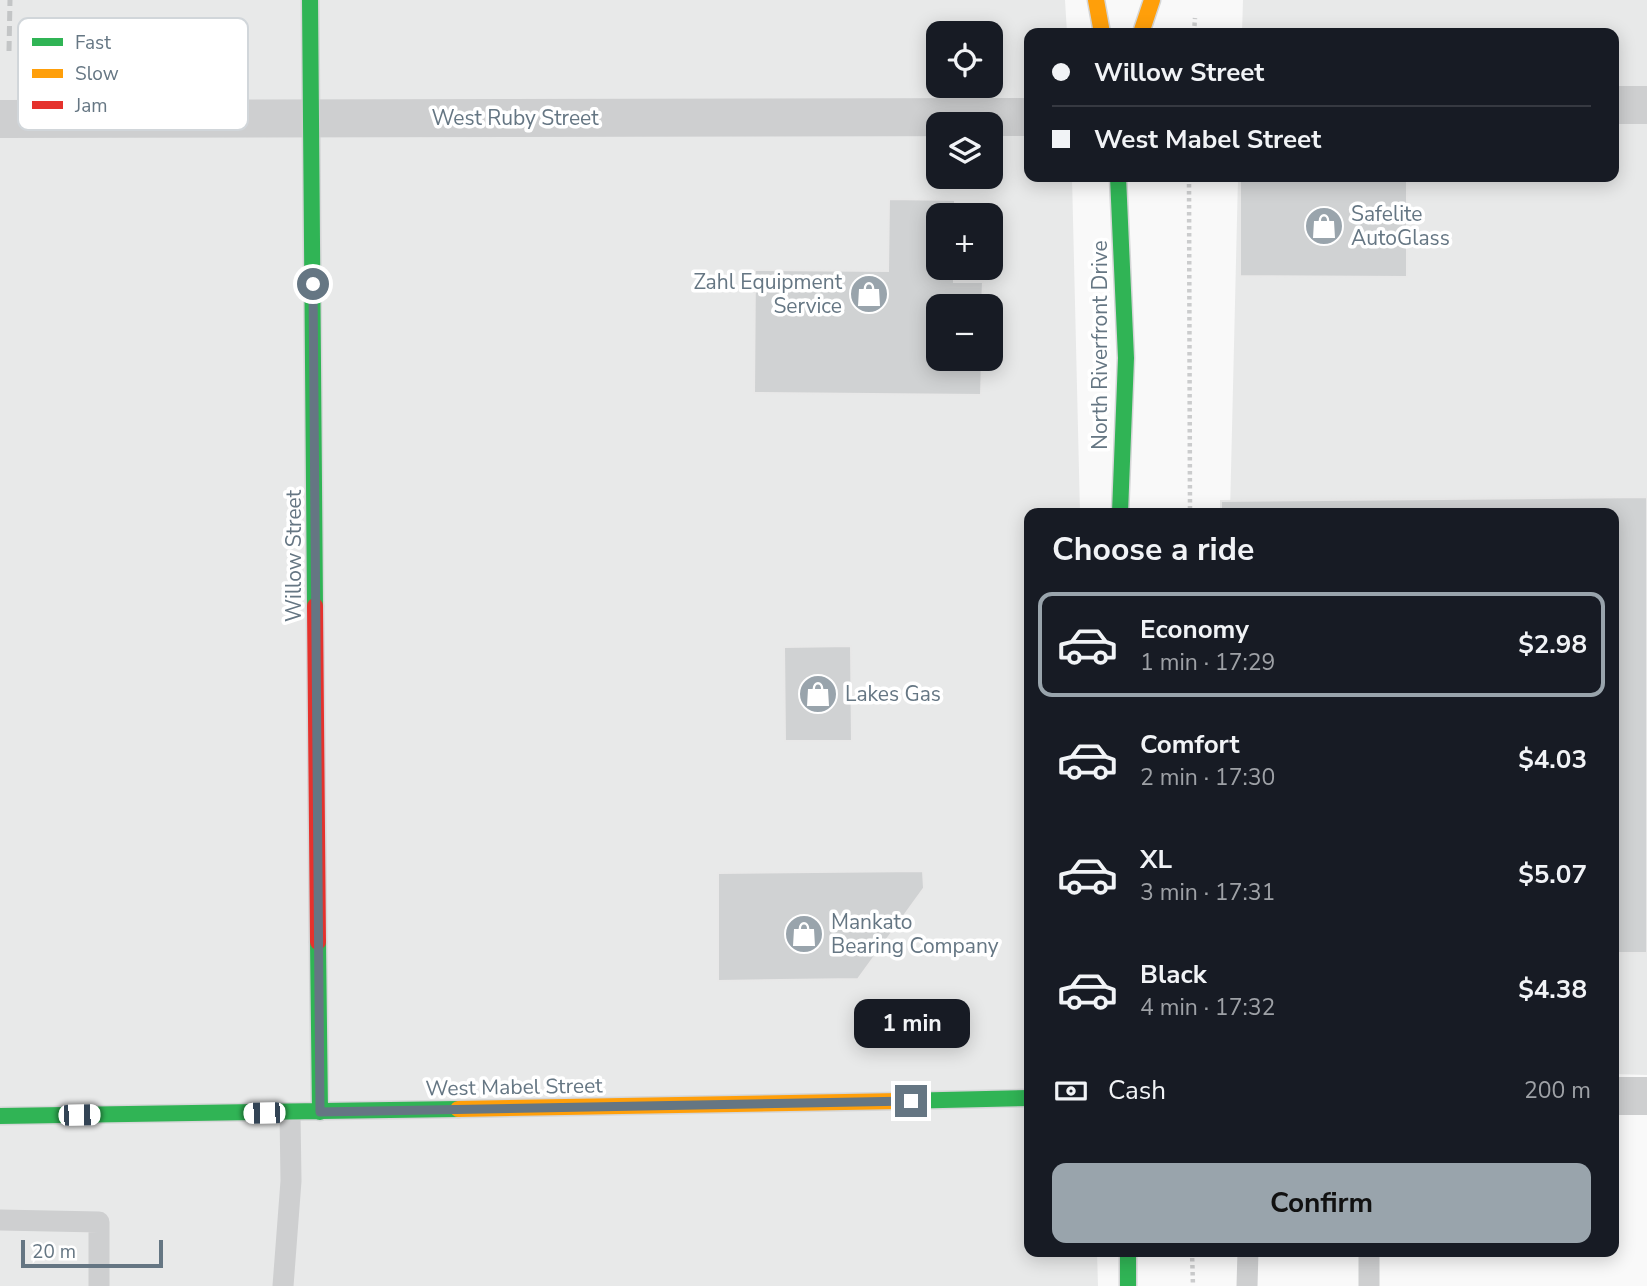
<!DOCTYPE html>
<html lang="en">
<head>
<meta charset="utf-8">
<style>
  :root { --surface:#171b24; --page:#242831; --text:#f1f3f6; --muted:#9ea1a6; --line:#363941; --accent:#99a4ac }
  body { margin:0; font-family:"Nunito Sans",sans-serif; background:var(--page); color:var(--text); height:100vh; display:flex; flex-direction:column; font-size:26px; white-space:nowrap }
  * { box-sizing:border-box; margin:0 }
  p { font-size:23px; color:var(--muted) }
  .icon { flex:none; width:38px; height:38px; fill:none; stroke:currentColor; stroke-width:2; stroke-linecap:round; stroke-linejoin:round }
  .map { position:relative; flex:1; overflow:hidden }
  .details { position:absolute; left:1024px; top:508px; width:595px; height:749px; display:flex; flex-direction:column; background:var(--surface); border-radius:14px; box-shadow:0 4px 18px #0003 }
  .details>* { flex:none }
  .banner { position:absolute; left:1024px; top:28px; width:595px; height:154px; border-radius:14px; box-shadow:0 4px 18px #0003; display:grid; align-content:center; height:154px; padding:0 28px; background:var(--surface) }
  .tools { position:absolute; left:926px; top:21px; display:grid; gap:14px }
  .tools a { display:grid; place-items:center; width:77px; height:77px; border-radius:14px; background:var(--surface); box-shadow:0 4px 18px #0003; font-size:35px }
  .scale { position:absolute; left:21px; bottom:18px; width:142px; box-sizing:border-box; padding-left:7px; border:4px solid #657683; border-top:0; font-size:19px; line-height:24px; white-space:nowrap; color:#657683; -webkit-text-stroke:5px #fff; paint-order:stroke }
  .end { position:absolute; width:32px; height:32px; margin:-16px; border:9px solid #657683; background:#fff; box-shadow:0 0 0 4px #fff }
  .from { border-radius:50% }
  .bubble { position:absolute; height:49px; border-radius:14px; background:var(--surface); box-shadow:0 4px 18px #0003; font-size:23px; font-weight:700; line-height:49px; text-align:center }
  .car { position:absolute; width:21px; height:42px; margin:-21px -10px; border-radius:9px; box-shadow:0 0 5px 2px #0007; background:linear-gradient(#fff 24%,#345 0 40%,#fff 0 76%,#345 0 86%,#fff 0) }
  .banner b { display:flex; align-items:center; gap:24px; height:66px; font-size:26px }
  .banner b+b { border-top:2px solid var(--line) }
  .banner i { width:18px; height:18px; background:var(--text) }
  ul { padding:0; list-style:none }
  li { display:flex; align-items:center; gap:21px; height:105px; margin:0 14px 10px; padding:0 14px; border:4px solid transparent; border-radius:14px }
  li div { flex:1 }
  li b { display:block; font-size:26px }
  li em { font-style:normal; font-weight:700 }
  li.on { border-color:var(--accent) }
  li>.icon { width:63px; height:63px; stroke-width:1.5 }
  h2 { padding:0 28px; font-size:32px; line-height:84px }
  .pay { display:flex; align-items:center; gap:18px; height:77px; padding:0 28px; font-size:26px }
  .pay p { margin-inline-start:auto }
  .action { display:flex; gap:14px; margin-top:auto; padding:14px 28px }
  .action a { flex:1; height:80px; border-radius:14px; background:var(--accent); color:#111; font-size:28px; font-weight:700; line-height:80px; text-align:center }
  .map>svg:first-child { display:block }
  .built { fill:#e8e9e9; fill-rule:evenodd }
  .building { fill:#d0d2d3; stroke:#e8e8e8; stroke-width:2 }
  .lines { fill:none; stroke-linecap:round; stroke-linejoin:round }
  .fast-casing { stroke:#d5d6d7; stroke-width:19 }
  .slow-casing { stroke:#d5d6d7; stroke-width:19 }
  .jam-casing { stroke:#d5d6d7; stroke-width:19 }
  .path { stroke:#cbcccd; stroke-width:4.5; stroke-dasharray:3.5 3.5; stroke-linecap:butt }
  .lane { stroke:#cecfd0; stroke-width:21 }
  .street { stroke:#cecfd0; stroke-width:38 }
  .fast { stroke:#30b455; stroke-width:16 }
  .slow { stroke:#ff9f0a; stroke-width:16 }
  .jam { stroke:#e5322d; stroke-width:16 }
  .rail { stroke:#c3c5c6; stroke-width:5; stroke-dasharray:10 5; stroke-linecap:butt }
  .route { stroke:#657683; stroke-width:9 }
  .labels { text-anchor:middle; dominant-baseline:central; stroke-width:7; stroke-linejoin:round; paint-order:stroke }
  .street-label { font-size:21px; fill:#657683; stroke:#fff }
  .poi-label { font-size:21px; fill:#657683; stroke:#fff; text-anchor:start }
  .key { fill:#fff; stroke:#d1d6da; stroke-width:2 }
  .key-label { font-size:19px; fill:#657683 }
</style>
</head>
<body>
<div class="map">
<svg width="1647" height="1286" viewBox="0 0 1647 1286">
  <rect width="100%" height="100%" fill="#f9f9f9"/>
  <path class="built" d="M0,0H1065L1067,33H1029V177H1072L1080,513H1029V1251H1097L1098,1286H0ZM938,33H990V86H938ZM938,124H990V177H938ZM938,215H990V268H938ZM938,306H990V359H938Z
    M1243,0H1647V1075L1614,1074V513H1230L1238,177H1614V33H1242Z"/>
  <path class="building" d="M1240,177H1407V277L1240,276Z
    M889,199L955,200V215H938V268H954V282H983L982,306H938V359H982L981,395L754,393L755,270L888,271Z
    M1647,497V953H1614V513H1221V501Z
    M851,646L852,741H785L784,647Z
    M923,871L924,888L858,979L718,981V873Z"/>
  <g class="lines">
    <defs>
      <path id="fast" d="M310,0L315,606
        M1118,177L1126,358L1120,513
        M318,942L320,1112
        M900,1101L1029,1098
        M0,1116L458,1109
        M1128,1251V1286"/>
      <path id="slow" d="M1096,0L1102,33
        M1141,33L1152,0
        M458,1109L900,1101"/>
      <path id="jam" d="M315,606L318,942"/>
    </defs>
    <use href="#fast" class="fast-casing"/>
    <use href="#slow" class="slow-casing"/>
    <use href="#jam" class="jam-casing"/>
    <path class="path" d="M1194,33L1195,18
      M1189,177L1190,513
      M1192,1251L1193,1286"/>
    <path class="lane" d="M0,1220L99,1222V1286
      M1369,1251V1286
      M283,1286L291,1181L290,1113
      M1247,1286L1248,1251"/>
    <path class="street" d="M1614,105H1647
      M0,119L1029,117
      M1614,1096H1647"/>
    <use href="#fast" class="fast"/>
    <use href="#slow" class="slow"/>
    <use href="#jam" class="jam"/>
    <path class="rail" d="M9,51L10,0"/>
  </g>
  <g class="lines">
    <path class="route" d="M313,284L320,1112L911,1101"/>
  </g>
  <defs>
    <symbol id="shop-disc" viewBox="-11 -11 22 22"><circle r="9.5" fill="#99a4ac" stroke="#fff"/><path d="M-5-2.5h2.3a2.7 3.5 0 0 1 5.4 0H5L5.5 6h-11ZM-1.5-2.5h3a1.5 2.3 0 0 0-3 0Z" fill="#fff"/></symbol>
  </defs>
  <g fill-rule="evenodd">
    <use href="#shop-disc" x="1302" y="204" width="44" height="44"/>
    <use href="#shop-disc" x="847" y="272" width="44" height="44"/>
    <use href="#shop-disc" x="796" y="672" width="44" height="44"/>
    <use href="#shop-disc" x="782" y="912" width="44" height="44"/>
  </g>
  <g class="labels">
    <g class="street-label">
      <text x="515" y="118">West Ruby Street</text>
      <text transform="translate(1100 345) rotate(-90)">North Riverfront Drive</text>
      <text transform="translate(294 556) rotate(-90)">Willow Street</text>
      <text transform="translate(514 1087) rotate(-1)">West Mabel Street</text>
    </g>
    <g class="poi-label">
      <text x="1351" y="214">Safelite<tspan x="1351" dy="24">AutoGlass</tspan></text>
      <text x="842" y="282" text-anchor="end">Zahl Equipment<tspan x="842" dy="24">Service</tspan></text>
      <text x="845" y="694">Lakes Gas</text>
      <text x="831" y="922">Mankato<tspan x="831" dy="24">Bearing Company</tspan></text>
    </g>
  </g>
  <rect x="18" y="18" width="230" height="112" rx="10" class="key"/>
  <rect x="32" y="38" width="31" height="8" fill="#30b455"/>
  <rect x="32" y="69" width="31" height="9" fill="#ff9f0a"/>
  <rect x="32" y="101" width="31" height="8" fill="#e5322d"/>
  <g class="key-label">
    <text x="75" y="49">Fast</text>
    <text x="75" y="80">Slow</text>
    <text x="75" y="112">Jam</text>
  </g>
</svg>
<div class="tools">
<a><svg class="icon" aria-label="locate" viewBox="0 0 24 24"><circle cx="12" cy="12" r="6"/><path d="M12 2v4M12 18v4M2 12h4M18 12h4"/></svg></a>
<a><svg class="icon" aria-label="layers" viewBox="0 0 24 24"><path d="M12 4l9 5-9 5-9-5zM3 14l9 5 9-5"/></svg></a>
<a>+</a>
<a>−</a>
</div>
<div class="scale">20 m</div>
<i class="end from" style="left:313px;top:284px"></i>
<i class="end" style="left:911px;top:1101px"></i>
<div class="bubble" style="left:854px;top:999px;width:116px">1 min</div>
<i class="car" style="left:264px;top:1113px;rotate:269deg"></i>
<i class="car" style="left:79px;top:1115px;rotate:89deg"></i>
<div class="banner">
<b><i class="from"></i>Willow Street</b>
<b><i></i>West Mabel Street</b>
</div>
<section class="details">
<h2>Choose a ride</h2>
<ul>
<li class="on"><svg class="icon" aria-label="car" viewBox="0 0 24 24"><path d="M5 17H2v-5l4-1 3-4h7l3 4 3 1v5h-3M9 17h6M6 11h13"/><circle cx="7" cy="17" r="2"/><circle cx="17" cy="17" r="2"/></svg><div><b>Economy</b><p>1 min · 17:29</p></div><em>$2.98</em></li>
<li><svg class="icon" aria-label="car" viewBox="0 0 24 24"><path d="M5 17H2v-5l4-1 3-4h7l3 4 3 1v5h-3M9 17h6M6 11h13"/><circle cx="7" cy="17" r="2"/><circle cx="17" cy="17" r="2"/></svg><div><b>Comfort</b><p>2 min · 17:30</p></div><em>$4.03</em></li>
<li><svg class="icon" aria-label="car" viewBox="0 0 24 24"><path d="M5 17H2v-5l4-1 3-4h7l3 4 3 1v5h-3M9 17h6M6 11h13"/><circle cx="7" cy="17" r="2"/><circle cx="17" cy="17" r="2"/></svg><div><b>XL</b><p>3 min · 17:31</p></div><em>$5.07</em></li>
<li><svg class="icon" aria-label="car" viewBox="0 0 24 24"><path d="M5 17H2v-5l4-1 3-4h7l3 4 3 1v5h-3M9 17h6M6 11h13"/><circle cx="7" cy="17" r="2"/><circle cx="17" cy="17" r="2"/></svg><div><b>Black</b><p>4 min · 17:32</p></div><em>$4.38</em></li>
</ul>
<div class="pay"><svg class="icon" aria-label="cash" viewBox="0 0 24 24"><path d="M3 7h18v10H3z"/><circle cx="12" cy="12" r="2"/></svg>Cash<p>200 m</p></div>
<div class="action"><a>Confirm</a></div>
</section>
</div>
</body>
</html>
